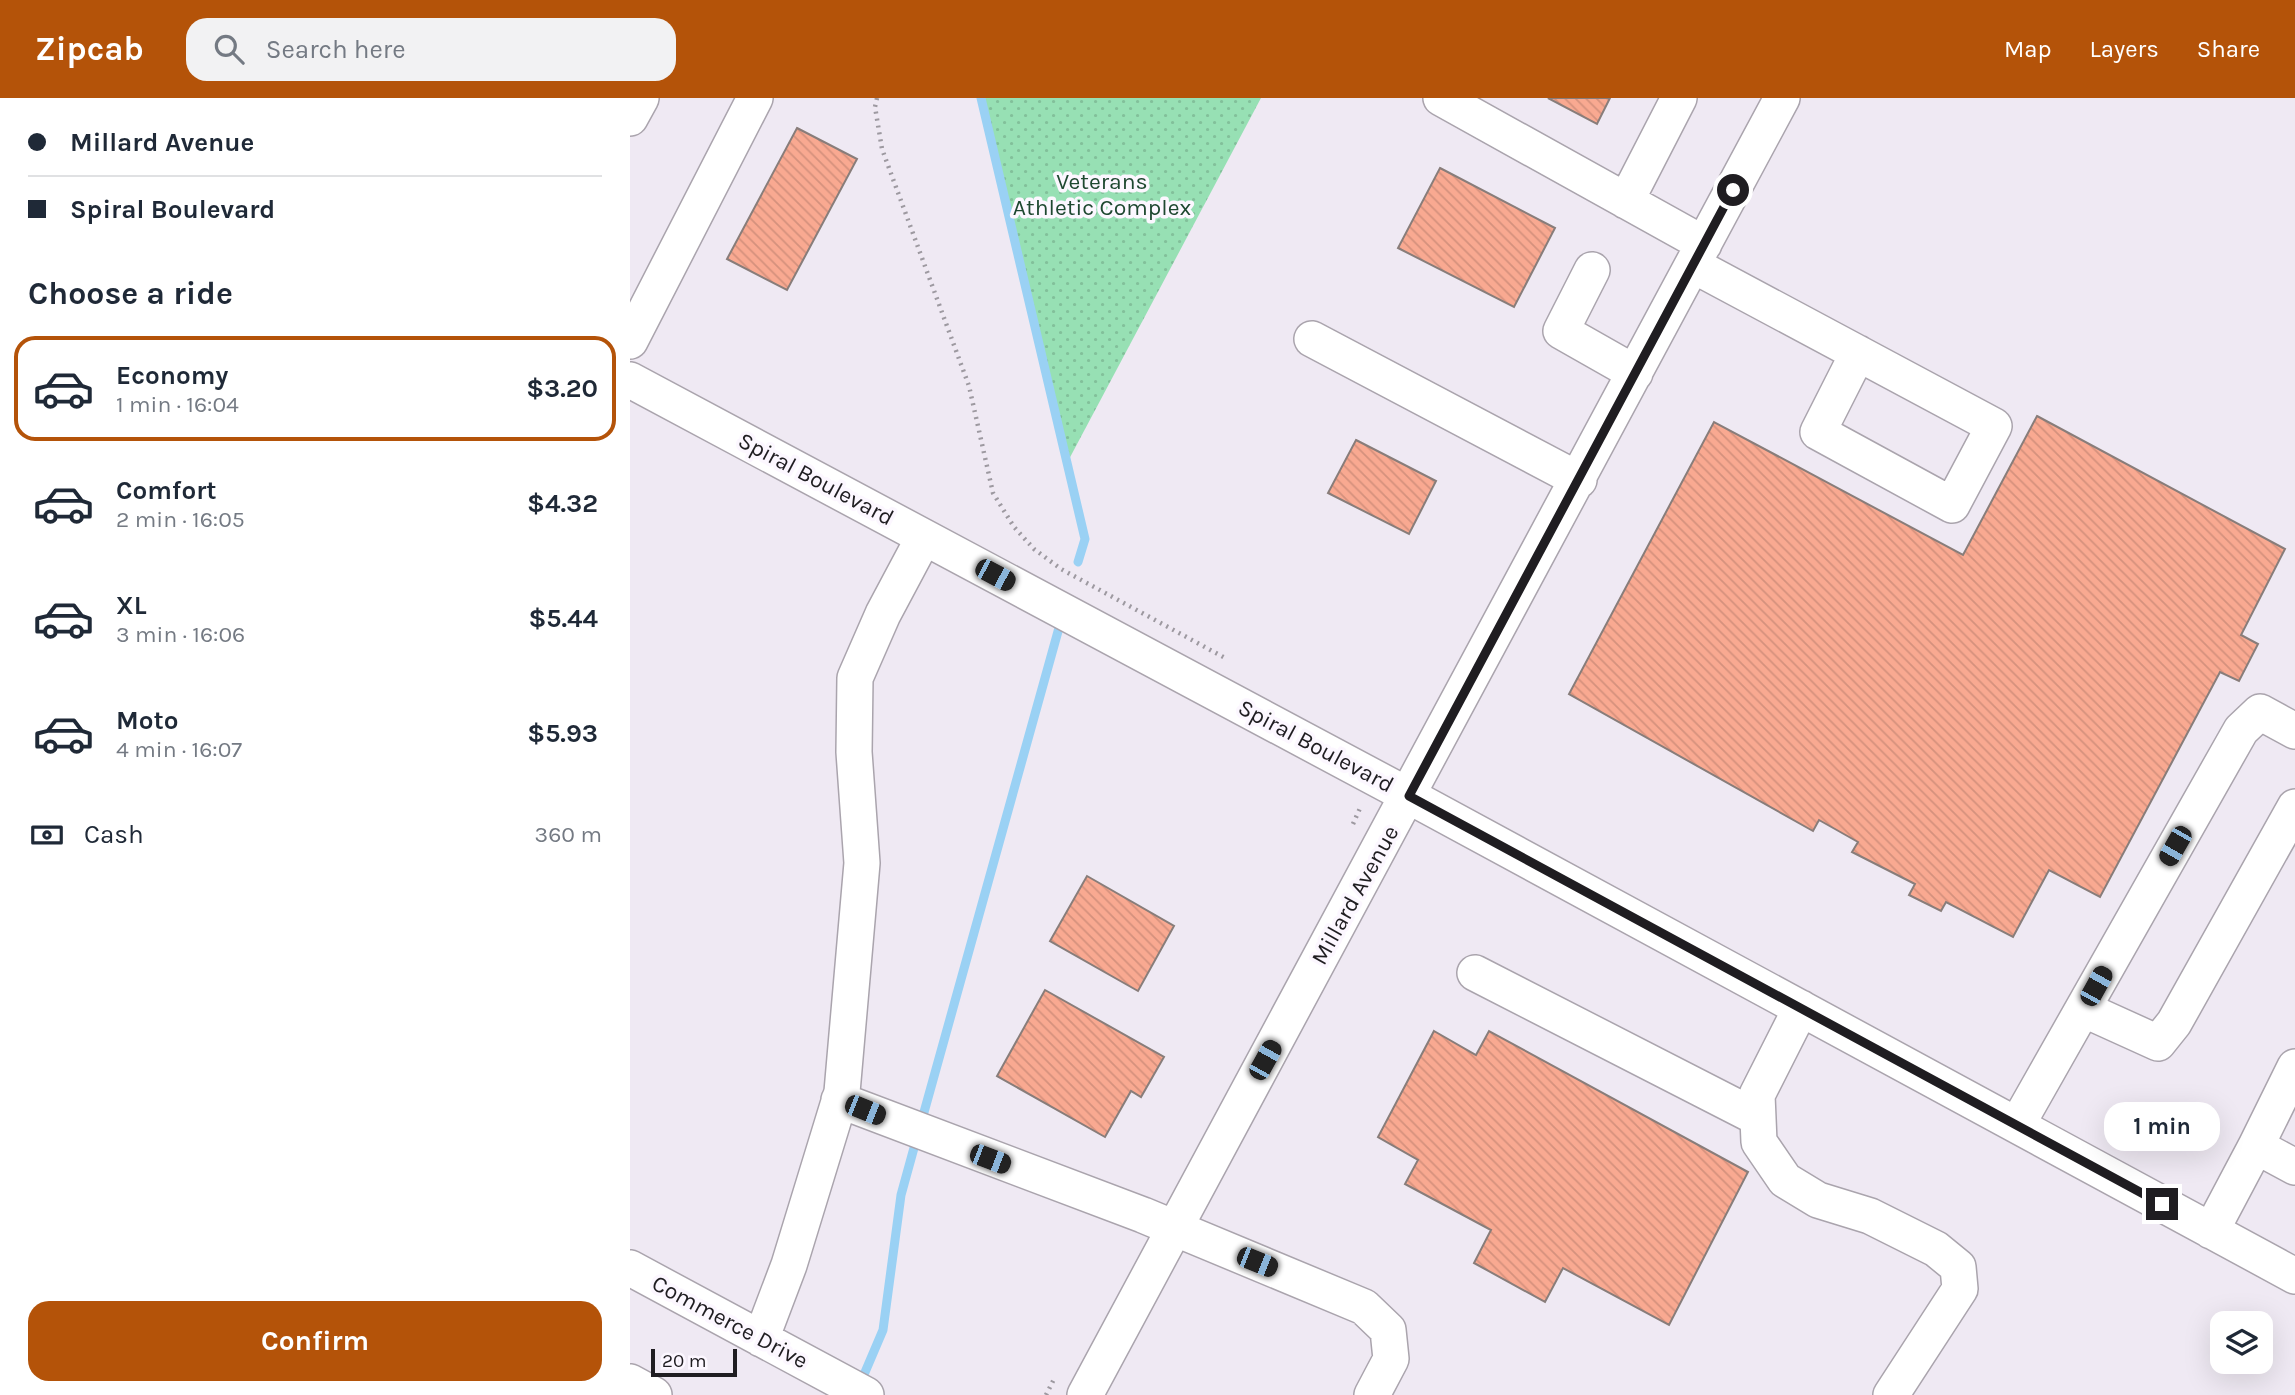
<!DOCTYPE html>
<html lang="en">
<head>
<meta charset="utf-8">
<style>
  :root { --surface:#fff; --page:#f2f2f3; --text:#1f2937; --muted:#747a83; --line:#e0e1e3; --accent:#b45309 }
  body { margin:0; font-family:Karla,sans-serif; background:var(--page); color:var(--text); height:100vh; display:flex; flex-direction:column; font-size:26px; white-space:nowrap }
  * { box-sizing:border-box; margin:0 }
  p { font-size:23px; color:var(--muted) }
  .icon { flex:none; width:38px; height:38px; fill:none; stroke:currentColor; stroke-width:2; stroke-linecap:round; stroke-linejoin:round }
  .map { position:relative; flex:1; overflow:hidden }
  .details { display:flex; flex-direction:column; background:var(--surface); width:630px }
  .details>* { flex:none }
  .top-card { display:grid; align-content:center; height:154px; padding:0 28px; background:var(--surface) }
  .tools { position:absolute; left:1580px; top:1213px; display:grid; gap:14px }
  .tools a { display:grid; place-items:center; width:63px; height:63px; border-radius:14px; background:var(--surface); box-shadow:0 7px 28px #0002; font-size:35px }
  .scale { position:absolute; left:21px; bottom:18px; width:86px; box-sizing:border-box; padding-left:7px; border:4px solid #1f1d21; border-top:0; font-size:19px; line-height:24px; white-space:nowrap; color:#1f1d21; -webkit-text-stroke:5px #fcf7ff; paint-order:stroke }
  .end { position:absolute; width:32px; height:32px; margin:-16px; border:9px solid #1f1d21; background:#fff; box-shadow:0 0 0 4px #fff }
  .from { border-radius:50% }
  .bubble { position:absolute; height:49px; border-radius:21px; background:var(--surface); box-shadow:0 7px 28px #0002; font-size:23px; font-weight:700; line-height:49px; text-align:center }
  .car { position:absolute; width:21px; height:42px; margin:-21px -10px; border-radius:9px; box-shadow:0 0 5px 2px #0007; background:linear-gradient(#222 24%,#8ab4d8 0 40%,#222 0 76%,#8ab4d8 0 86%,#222 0) }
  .top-card b { display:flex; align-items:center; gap:24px; height:66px; font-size:26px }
  .top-card b+b { border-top:2px solid var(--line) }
  .top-card i { width:18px; height:18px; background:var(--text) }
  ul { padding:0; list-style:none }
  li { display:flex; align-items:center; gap:21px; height:105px; margin:0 14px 10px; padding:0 14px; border:4px solid transparent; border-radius:21px }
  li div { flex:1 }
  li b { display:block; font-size:26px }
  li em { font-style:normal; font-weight:700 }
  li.active { border-color:var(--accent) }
  li>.icon { width:63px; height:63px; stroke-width:1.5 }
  h2 { padding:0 28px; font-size:32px; line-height:84px }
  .pay { display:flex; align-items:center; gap:18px; height:77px; padding:0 28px; font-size:26px }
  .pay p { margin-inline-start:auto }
  .button { display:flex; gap:14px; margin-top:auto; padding:14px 28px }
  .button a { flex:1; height:80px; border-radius:21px; background:var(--accent); color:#fff; font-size:28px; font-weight:700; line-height:80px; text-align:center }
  header { display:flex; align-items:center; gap:42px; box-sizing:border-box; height:98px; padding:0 35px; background:var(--accent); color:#fff }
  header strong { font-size:33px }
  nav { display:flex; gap:38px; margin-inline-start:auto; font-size:24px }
  .search { width:490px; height:63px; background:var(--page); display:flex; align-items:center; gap:18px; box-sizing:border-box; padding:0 24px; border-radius:21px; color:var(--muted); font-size:26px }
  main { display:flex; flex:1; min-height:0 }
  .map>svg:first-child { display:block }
  .park { fill:url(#park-dots) }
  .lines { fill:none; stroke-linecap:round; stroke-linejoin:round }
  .stream { stroke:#9ad1f4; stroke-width:9 }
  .building { fill:url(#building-back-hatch); stroke:#887d7a; stroke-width:2 }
  .minor-casing { stroke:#aaa4ad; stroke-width:38 }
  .path { stroke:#9d99a0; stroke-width:4.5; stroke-dasharray:2 5; stroke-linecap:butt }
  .minor { stroke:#fff; stroke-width:35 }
  .route { stroke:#1f1d21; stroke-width:9 }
  .labels { text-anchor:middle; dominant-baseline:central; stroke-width:7; stroke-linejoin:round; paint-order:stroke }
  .park-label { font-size:23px; fill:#1e4830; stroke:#fcf7ff }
  .street-label { font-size:23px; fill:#1f1d21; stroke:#fcf7ff }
</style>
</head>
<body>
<header>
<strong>Zipcab</strong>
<div class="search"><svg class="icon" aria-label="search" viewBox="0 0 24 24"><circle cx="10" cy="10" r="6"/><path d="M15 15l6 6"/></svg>Search here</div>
<nav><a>Map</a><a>Layers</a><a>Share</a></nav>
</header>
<main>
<section class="details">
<div class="top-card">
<b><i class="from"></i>Millard Avenue</b>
<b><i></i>Spiral Boulevard</b>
</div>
<h2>Choose a ride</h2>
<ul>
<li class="active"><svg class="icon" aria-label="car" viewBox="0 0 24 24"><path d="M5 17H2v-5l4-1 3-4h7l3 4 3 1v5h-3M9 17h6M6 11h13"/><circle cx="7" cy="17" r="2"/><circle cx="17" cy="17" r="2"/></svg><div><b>Economy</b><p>1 min · 16:04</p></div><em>$3.20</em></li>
<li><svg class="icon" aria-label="car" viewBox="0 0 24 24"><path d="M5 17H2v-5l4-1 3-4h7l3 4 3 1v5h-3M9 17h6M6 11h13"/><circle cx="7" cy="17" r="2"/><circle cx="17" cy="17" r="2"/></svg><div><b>Comfort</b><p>2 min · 16:05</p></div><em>$4.32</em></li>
<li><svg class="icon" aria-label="car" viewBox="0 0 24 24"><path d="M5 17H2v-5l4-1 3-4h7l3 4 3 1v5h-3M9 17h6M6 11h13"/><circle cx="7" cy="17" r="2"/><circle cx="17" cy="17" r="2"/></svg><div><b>XL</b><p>3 min · 16:06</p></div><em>$5.44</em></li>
<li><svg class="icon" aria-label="car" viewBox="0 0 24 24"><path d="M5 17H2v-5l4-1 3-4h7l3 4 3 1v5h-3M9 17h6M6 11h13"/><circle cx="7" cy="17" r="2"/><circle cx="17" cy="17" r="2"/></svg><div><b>Moto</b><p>4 min · 16:07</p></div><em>$5.93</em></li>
</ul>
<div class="pay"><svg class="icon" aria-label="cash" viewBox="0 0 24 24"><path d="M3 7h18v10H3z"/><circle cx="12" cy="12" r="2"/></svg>Cash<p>360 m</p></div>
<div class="button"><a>Confirm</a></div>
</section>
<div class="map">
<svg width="1665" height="1297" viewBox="0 0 1665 1297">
  <defs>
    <pattern id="park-dots" width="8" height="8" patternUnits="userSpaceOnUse" patternTransform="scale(1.75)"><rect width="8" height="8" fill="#97e0b4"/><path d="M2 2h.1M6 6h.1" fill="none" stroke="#82c09a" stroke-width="1.8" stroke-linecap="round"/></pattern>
    <pattern id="building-back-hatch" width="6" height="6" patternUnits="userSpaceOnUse" patternTransform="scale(1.75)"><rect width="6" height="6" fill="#f9a991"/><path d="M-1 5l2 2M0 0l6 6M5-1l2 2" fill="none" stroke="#d5917d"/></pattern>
  </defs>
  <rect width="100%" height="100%" fill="#efe9f3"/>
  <path class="park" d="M351,0H631L437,365Z"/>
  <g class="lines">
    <path class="stream" d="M351,0L455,441L448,464
      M291,1025L432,519
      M230,1286L253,1232L271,1097L287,1039"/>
  </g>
  <path class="building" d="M918,0H980L967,26Z
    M167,30L227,61L157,192L97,161Z
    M810,70L925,130L884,209L768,150Z
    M1407,318L1655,451L1611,537L1628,546L1609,583L1590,574L1470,799L1419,772L1383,839L1316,804L1311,813L1279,797L1285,786L1222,754L1228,744L1189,722L1183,733L939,596L1084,324L1333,457Z
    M726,342L806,383L779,436L698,395Z
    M457,778L544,828L508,893L420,843Z
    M415,892L534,959L511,999L501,993L475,1039L367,978Z
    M804,933L846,957L859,933L1118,1074L1039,1227L933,1170L915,1204L844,1165L861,1132L775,1086L788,1062L748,1039Z"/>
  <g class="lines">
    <defs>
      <path id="minor" d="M811,0L1074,146
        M0,20L11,0
        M996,103L1049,0
        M1063,167L1364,328L1322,407L1188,334L1228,255
        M962,172L931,233L1005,275
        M682,241L949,382
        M0,243L125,0
        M0,282L779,698L1665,1178
        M845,875L1128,1020
        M1171,910L1127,997L1129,1044L1155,1082L1188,1102L1240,1118L1306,1151L1328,1169L1330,1191L1261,1297
        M1453,911L1528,945L1544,925L1665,709
        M209,1002L513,1117L734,1209L758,1232L761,1261L742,1297
        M1387,1027L1611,632L1630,614L1665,633
        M1626,1048L1665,969
        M1581,1133L1626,1048L1665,1069
        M0,1170L236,1297
        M131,1241L159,1167L212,994L232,765L224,654L225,580L253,516L294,439
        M0,1284L24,1297
        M455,1297L1152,0"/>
    </defs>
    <use href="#minor" class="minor-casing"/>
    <path class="path" d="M247,0L245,9L252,51L339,288L363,395L384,429L404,451L431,471L597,561
      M723,726L731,708
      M416,1297L425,1279"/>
    <use href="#minor" class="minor"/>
  </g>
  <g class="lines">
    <path class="route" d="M1103,92L779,698L1532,1106"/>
  </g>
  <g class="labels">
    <g class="park-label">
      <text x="472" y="83">Veterans<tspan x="472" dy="26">Athletic Complex</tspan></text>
    </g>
    <g class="street-label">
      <text transform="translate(186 381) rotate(28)">Spiral Boulevard</text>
      <text transform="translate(686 648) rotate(28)">Spiral Boulevard</text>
      <text transform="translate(725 797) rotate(-61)">Millard Avenue</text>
      <text transform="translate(100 1224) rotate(28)">Commerce Drive</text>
    </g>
  </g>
</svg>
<div class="tools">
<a><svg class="icon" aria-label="layers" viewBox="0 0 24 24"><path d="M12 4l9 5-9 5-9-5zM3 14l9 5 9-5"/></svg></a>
</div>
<div class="scale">20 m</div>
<i class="end from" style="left:1103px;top:92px"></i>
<i class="end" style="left:1532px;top:1106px"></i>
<div class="bubble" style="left:1474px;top:1004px;width:116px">1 min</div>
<i class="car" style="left:365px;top:477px;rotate:118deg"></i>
<i class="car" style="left:1545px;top:748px;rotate:210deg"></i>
<i class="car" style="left:1466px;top:888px;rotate:29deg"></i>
<i class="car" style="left:635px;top:962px;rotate:29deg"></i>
<i class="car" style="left:235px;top:1012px;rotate:112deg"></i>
<i class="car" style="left:360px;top:1061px;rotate:111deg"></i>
<i class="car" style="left:627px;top:1164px;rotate:112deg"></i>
</div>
</main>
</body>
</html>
